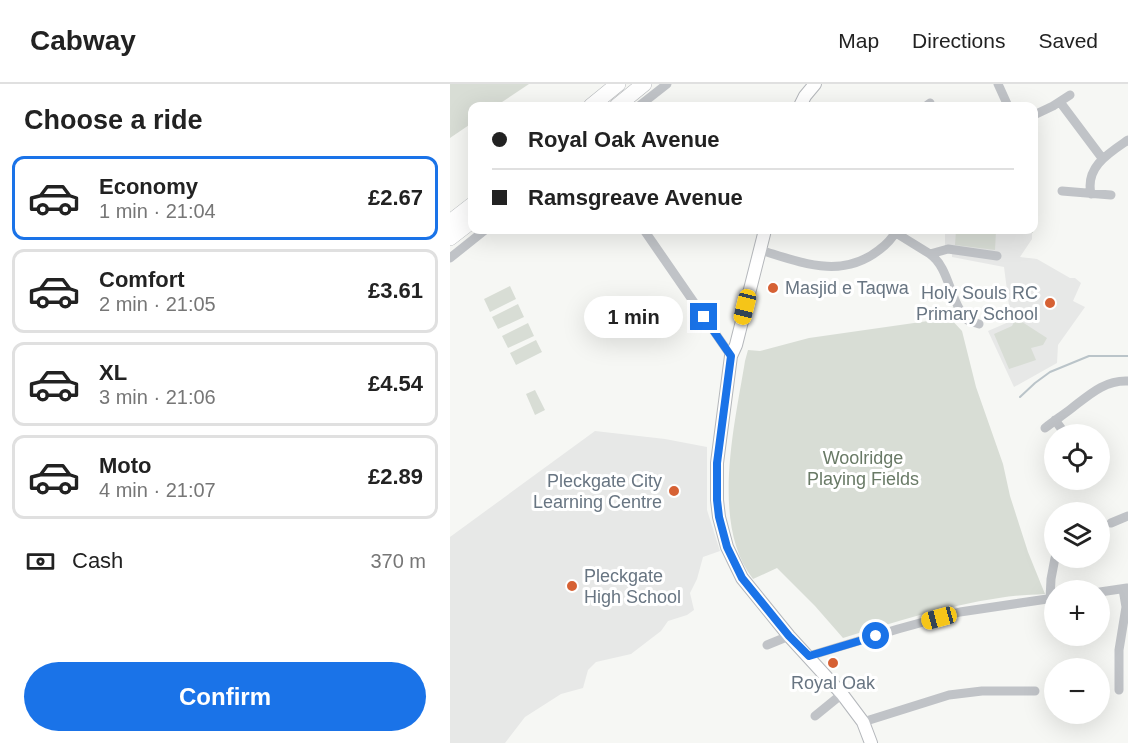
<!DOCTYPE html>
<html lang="en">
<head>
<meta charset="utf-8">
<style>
  :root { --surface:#fff; --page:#f2f2f2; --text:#222; --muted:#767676; --line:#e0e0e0; --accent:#1a73e8 }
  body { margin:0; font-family:Arial,sans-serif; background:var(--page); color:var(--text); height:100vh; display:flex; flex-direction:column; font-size:22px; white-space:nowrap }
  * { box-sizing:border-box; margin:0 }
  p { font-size:20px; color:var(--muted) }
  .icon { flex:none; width:33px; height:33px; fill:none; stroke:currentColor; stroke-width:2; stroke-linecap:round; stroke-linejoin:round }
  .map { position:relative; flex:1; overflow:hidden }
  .panel { display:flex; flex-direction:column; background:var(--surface); width:450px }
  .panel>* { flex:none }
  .banner { position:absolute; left:18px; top:18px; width:570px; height:132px; border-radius:12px; box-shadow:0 6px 24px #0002; display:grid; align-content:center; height:132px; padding:0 24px; background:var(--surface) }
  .fabs { position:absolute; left:594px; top:340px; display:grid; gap:12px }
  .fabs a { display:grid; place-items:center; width:66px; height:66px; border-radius:50%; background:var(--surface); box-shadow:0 6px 24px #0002; font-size:30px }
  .end { position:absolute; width:27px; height:27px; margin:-14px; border:8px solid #1a73e8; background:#fff; box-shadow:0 0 0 3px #fff }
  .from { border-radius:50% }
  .bubble { position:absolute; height:42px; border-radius:21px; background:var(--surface); box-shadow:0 6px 24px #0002; font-size:20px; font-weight:700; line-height:42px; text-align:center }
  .car { position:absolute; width:18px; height:36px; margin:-18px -9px; border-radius:8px; box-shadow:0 0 4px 2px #0007; background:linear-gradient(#f5c518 24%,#345 0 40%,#f5c518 0 76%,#345 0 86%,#f5c518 0) }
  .banner b { display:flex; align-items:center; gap:21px; height:57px; font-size:22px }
  .banner b+b { border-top:2px solid var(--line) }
  .banner i { width:15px; height:15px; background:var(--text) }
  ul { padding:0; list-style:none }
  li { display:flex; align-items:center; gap:18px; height:84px; margin:0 12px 9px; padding:0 12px; border:3px solid var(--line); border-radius:12px }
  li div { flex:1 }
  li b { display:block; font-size:22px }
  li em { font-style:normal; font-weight:700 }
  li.selected { border-color:var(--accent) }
  li>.icon { width:54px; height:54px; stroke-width:1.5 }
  h2 { padding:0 24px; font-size:27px; line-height:72px }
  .pay { display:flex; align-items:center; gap:15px; height:66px; padding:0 24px; font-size:22px }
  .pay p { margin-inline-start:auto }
  .primary-button { display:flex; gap:12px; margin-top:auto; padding:12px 24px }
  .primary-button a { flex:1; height:69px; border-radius:36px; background:var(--accent); color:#fff; font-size:24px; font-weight:700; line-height:69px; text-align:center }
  header { display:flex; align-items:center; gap:36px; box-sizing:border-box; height:84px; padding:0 30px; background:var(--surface); border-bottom:2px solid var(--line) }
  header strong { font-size:28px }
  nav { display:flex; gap:33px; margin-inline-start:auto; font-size:21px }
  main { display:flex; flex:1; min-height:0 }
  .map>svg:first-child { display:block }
  .built { fill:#e7e8e7 }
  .green { fill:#d8ddd5 }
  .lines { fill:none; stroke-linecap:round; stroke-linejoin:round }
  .stream { stroke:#bac4c9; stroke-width:2 }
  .major-casing { stroke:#b4b7bb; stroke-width:14 }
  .highway-casing { stroke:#b5b8bb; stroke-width:16 }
  .minor { stroke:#c0c3c7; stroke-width:9 }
  .major { stroke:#fff; stroke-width:12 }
  .highway { stroke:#fff; stroke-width:15 }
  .route { stroke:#1a73e8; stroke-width:8 }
  .poi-dot { fill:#d66134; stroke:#fff; stroke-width:2 }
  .labels { text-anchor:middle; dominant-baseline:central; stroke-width:6; stroke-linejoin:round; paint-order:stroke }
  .poi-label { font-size:18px; fill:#687582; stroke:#fff; text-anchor:start }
  .park-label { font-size:18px; fill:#697a66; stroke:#fff }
</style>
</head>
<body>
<header>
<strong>Cabway</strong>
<nav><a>Map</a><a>Directions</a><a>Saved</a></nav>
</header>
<main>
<section class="panel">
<h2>Choose a ride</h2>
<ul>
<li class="selected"><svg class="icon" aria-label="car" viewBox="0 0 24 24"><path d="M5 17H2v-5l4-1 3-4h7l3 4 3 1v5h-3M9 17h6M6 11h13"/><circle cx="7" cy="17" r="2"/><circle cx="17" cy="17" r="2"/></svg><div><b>Economy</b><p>1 min · 21:04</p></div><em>£2.67</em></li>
<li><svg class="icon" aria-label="car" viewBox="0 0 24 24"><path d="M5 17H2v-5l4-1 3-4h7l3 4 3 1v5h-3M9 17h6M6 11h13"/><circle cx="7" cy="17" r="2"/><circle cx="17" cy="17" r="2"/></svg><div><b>Comfort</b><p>2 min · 21:05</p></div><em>£3.61</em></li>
<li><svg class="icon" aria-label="car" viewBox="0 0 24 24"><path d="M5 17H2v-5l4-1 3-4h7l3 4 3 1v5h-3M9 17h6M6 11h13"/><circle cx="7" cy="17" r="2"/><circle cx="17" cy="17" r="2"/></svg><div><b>XL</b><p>3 min · 21:06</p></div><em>£4.54</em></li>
<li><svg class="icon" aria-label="car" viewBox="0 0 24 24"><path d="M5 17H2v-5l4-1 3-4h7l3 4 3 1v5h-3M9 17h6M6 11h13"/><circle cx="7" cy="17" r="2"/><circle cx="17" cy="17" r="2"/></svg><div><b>Moto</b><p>4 min · 21:07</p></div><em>£2.89</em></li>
</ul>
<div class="pay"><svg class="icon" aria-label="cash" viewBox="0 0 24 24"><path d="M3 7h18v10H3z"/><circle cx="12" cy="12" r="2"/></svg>Cash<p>370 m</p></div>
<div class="primary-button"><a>Confirm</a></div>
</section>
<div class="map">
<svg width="678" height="659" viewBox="0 0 678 659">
  <rect width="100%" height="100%" fill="#f6f7f4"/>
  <path class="built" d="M495,146H582V155L570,173L587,175L620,194H625L631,199L623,217L635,223L608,261L607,279L564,303L538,247L561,237L554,183L502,173V164L495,162Z
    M145,347L215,355L257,363V426L270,467L253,473L247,495L240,509L244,526L237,531L218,537L211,547L181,570L146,578L138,586L133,604L111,610L75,633L55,659H0V453Z"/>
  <path class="green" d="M0,0H79L46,22H22V39L0,54Z
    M506,146H583V149L546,147L545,166L505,161Z
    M60,202L66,215L40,228L34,215Z
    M68,220L74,233L48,245L42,233Z
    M498,232L512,247L526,303L553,380L560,412L578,468L595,510C579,511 564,511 549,514C495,522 444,538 393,554L365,522L327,484L303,495C260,440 285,340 295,277L298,266L310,267L359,254L492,235Z
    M566,234L597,254L593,261L581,264L586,276L559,285L544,250L562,242Z
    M78,239L84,252L58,264L52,252Z
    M86,256L92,268L66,281L60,269Z
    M85,306L95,326L85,331L76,310Z"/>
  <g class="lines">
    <path class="stream" d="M570,313L585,299L600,288L639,272H678"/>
    <defs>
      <path id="major" d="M350,22L355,12L365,0
        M315,146L286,261L281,272L267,379V416L269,433L277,463L292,494L339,552L392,610L413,638L421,659"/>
      <path id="highway" d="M141,22L168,0
        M167,22L194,0
        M0,138L22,121
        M0,154L22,137"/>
    </defs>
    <use href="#major" class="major-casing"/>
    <use href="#highway" class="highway-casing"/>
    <path class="minor" d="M548,0L558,22
      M610,18L652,74
      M189,22L217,0
      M476,22L480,19
      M584,31L603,22L620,11
      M612,107L661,111
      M641,110C635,83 659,69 678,56
      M194,146L281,272
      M446,149L480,170L498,165L547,172
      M310,166C350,178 391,196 429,166C436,161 443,153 447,146
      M480,170C497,182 499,208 510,226C513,230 515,235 519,237C521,238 527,239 529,240
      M0,174L35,146
      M605,336L616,351
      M595,344C604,337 613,331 622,324C640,310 655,296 678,297
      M661,439L678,432
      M650,508L677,504
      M600,515L601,495L605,474
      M317,561L339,552
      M359,572L448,545L510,528L604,514
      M669,606V566L676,523L673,505
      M365,632L392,610
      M413,638L499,611L532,607H585"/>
    <use href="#major" class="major"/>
    <use href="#highway" class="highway"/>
  </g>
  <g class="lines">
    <path class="route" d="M254,233L281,272L267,379V416L269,433L277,463L292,494L339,552L359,572L426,552"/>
  </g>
  <g class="poi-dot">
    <circle cx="323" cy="204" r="6"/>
    <circle cx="600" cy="219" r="6"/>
    <circle cx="224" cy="407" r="6"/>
    <circle cx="122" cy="502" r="6"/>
    <circle cx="383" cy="579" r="6"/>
  </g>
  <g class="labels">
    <g class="poi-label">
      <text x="335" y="204">Masjid e Taqwa</text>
      <text x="588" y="209" text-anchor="end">Holy Souls RC<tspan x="588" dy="21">Primary School</tspan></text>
      <text x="212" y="397" text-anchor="end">Pleckgate City<tspan x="212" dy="21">Learning Centre</tspan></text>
      <text x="134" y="492">Pleckgate<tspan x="134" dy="21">High School</tspan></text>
      <text x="383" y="599" text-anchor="middle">Royal Oak</text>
    </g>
    <g class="park-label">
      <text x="413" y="374">Woolridge<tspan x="413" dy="21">Playing Fields</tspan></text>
    </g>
  </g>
</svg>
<div class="fabs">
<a><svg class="icon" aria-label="locate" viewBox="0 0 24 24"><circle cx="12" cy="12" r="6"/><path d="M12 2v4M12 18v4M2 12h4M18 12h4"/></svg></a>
<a><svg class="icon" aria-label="layers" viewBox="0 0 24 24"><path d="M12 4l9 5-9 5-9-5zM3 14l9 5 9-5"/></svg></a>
<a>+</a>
<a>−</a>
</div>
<i class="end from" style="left:426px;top:552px"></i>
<i class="end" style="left:254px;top:233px"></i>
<div class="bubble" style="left:134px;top:212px;width:99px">1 min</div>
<i class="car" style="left:295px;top:223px;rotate:194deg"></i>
<i class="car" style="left:489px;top:534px;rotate:255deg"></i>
<div class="banner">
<b><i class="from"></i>Royal Oak Avenue</b>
<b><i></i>Ramsgreave Avenue</b>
</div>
</div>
</main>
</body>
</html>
